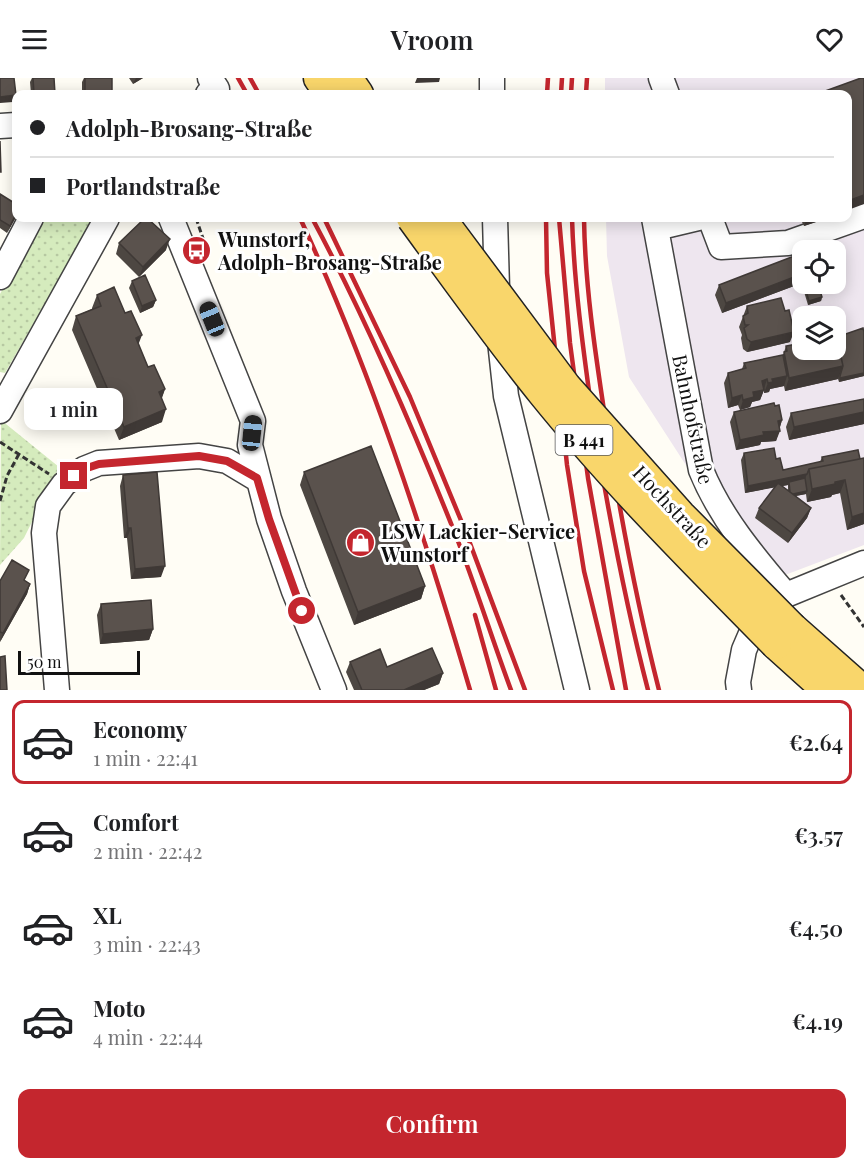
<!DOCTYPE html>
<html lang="en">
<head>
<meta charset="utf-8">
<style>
  :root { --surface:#fff; --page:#f2f2f2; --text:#202124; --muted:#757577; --line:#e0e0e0; --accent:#c4262e }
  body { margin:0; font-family:"Playfair Display",serif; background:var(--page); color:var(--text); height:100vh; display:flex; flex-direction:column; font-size:22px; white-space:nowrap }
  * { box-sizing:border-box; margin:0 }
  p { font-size:20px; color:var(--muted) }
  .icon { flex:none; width:33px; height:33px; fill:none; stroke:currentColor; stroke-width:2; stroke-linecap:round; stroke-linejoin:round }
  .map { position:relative; height:612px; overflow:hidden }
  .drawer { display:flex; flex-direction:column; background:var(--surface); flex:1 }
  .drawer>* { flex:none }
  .hud { position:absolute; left:12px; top:12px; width:840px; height:132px; border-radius:12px; box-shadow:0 3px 15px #0003; display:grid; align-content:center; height:132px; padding:0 18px; background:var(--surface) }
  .fabs { position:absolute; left:792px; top:162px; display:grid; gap:12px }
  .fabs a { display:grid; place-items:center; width:54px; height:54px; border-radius:12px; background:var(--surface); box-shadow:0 3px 15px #0003; font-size:30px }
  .scale { position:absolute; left:18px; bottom:15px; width:122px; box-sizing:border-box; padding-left:6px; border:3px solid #111; border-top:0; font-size:16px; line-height:21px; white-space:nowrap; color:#111; -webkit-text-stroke:4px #fff; paint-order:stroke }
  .end { position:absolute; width:27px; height:27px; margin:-14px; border:8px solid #c4262e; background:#fff; box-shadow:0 0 0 3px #fff }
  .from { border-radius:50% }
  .bubble { position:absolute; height:42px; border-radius:12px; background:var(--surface); box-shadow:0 3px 15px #0003; font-size:20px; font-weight:600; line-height:42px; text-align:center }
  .car { position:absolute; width:18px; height:36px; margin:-18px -9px; border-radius:8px; box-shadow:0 0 4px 2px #0007; background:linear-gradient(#222 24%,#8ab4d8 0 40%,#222 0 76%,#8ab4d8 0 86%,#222 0) }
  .hud b { display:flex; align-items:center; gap:21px; height:57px; font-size:22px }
  .hud b+b { border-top:2px solid var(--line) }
  .hud i { width:15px; height:15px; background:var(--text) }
  ul { padding:10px 0 0; list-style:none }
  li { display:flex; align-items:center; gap:18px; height:84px; margin:0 12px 9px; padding:0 6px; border:3px solid transparent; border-radius:12px }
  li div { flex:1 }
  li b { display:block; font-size:22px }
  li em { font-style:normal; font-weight:600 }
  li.current { border-color:var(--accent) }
  li>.icon { width:54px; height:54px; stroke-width:1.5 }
  .button { display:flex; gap:12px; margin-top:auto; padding:12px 18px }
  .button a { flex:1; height:69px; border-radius:12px; background:var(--accent); color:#fff; font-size:24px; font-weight:600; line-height:69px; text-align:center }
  header { display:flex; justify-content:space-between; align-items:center; height:78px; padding:0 18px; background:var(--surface); font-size:27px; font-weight:600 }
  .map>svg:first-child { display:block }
  .industrial { fill:#eee6ef; fill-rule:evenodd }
  .grass { fill:url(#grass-dots) }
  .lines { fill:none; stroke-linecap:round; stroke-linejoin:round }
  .minor-casing { stroke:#444; stroke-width:27 }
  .major-casing { stroke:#222; stroke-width:33 }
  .path { stroke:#333; stroke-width:3; stroke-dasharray:6 3; stroke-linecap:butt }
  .minor { stroke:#fff; stroke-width:24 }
  .major { stroke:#f9d66b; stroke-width:30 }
  .rail { stroke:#c4262e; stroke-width:4.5 }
  .major-bridge-casing { stroke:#222; stroke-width:33; stroke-linecap:butt }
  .major-bridge { stroke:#f9d66b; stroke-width:30 }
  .wall { fill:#4d4742; fill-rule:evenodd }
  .shaded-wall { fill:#3f3936 }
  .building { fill:#5a524d; stroke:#3f3936; stroke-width:1.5 }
  .route { stroke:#c4262e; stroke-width:8 }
  .labels { text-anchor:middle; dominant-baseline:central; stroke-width:6; stroke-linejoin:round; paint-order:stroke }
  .shield { fill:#fff; stroke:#585858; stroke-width:1.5 }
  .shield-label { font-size:18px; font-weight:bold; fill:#111 }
  .poi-label { font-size:20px; font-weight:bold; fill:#111; stroke:#fff; text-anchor:start }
  .street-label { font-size:20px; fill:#111; stroke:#fff }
</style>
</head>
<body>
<header><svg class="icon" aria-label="menu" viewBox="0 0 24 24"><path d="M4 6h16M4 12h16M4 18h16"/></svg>Vroom<svg class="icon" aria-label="heart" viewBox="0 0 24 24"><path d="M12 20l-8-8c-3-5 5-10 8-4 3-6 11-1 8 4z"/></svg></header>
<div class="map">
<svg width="864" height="612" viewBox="0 0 864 612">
  <defs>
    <pattern id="grass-dots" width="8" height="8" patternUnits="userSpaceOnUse" patternTransform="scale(1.5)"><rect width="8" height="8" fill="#d5ebbd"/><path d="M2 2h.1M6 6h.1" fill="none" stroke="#b6c8a1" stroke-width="1.8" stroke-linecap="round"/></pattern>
  </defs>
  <rect width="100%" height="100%" fill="#fffdf5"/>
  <path class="industrial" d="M605,0H864V467L785,497L739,462L702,412L629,299L607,178L606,140H848V16H605ZM802,172H836V206H802ZM802,238H836V272H802Z"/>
  <path class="grass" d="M42,140H94L5,295L0,294V216Z
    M1,342L59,389L24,460L0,487Z"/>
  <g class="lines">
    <defs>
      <path id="minor" d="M492,0V16
        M661,0L667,16
        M208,16L217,11L210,0
        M0,48L16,47
        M171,140L253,343L250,367L269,441L294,513L334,612
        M495,140L498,245L506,318L577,612
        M654,140L701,392C720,439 753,478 786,517
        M710,140L721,169L788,165L864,138
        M656,150L698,140
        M0,199L31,140
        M0,333L107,140
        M57,612L44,455L48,428L64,406L84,391L99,385L199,378L227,383L257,401
        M739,612L738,604L744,572L753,551L786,517L864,485"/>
      <path id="major" d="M319,0L330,16
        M347,0L358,16
        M792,550L862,612
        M776,566L827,612"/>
    </defs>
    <use href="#minor" class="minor-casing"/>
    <use href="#major" class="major-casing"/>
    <path class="path" d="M196,140L208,175
      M0,364L49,396
      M0,423L7,398L19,376
      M841,517L864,549"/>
    <use href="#minor" class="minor"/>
    <use href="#major" class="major"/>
    <path class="rail" d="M238,0L247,16
      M250,0L259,16
      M547,16L548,0
      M561,16L562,0
      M571,16L572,0
      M586,16L587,0
      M300,140C370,291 423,452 470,612
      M312,140C367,242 413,350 456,458C476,509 492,561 511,612
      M324,140L410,319L465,452L525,612
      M546,140L547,195L567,387L584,493L613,612
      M559,140L570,265L588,400L626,612
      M572,140C574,205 583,270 592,335C607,428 624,520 648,612
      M584,140C585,207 595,273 605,339C619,431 636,522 659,612
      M475,537L496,612"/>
    <defs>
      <path id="major-bridge" d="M412,140C455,199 497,258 543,315C615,404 696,485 776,566
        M440,140L566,309L680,437L792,550"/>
    </defs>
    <use href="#major-bridge" class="major-bridge-casing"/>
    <use href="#major-bridge" class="major-bridge"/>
  </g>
  <path class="wall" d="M32,0H54L55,16H31L30,4Z
    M84,0H112V16H82V4Z
    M129,0H143L133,6Z
    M0,116L16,139L7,155L0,150Z
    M800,140H828L804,148Z
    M119,165L166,172L139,199L116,176Z
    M802,175V205L722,235L715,217L719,207Z
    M132,203L156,222L153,229L140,235L129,210Z
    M803,206H818L822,219L821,223L808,227L802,207Z
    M97,217L138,266L148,289L165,311L162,320V344L119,362L72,252L76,238L92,231V230Z
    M747,228L790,264L752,273L747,274L743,271L741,260L742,257L739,249Z
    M864,254V298L839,304L838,301L785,313L784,308L770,311L769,314L764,315V312L760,322L752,324L750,329L740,332L738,327L728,330L724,305L728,295L742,291L744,285L783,277L786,268Z
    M864,321V346L789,362L786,349L791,335Z
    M775,328L782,342L776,363L761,364L760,367L736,372L730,344L734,334Z
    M744,375L776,381L783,392L820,384L822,379L860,381L864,380V446L847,452L840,415L832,417L831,419L807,424L806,416L796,418L811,430L807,440L788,465L755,440L759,430L775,409L745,415L741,382ZM788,407V412L782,408Z
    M304,394L425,508L421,521L354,547L300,407Z
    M123,397L161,499L131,501L127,460H124L120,408Z
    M0,503H25L30,506L27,516L0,564Z
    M101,526L153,551L149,562L100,566L97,537Z
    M350,584L387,589L443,595L439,606L424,612H354L346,594Z"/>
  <path class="shaded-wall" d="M136,0H143L133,6Z
    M417,0H440L439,4L415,5Z
    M16,17L13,24L0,25V19Z
    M864,117V126L848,132V123Z
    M16,136V139L7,155L10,148Z
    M807,140H828L804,148Z
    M170,161L166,172L139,199L143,189Z
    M802,196V205L722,235L726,225Z
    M822,219L821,223L808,227L809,223Z
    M156,222L153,229L140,235L142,228Z
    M794,254L790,264L747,274L751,264Z
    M142,257L137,270L136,260Z
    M843,288L838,301L785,313L789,300Z
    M864,295V298L839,304L840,300Z
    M787,298L784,308L770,311L769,314L764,315L768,305L772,301Z
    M767,301L764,311L762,303Z
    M165,311L160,324L159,314Z
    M764,312L760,322L752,324L750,329L740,332L743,322L753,314Z
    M742,317L738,327L728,330L732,320Z
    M166,331L162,344L119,362L124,349Z
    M864,334V346L789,362L794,349Z
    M782,342L779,352L778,343Z
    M780,353L776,363L761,364L760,367L736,372L740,362L763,354Z
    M807,396L804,403L789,404L788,407L745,415L748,408Z
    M845,402L840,415L832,417L831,419L807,424L812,411Z
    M807,413L806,416L790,419L791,416Z
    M811,430L807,440L788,465L792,455Z
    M864,435V446L847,452L852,439Z
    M128,450H131L127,460H124Z
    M165,488L161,499L131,501L135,491Z
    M30,506L27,516L0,564L3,555Z
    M425,508L421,521L354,547L358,534Z
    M153,551L149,562L100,566L103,556Z
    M443,595L439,606L424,612H404Z"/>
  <path class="building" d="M0,0H14L16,17L0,19Z
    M33,0H54L55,16H34Z
    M85,0H112V16H85Z
    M861,0H864V117L848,123V16H817Z
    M0,63L1,94H0Z
    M0,116L16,126V136L10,148L0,142Z
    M145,140H147L170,161L143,189L119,165Z
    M802,175V196L726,225L719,207Z
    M145,197L156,222L142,228L132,203Z
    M804,206H818L822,219L809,223Z
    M114,209L125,235L131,233L142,257L136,260L148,289L154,287L165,311L159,314L166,331L124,349L76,238L101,228L97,217Z
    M781,220L785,233L789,232L794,254L755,263L751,264L747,261L744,250L748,247H745L743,238L748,235L747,228Z
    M863,250L864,254V295L840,300V298L843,288L837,259Z
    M836,258L843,288L789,300L784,274L787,273L786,268L802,265V272H836Z
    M783,277L787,298L772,301L773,304L768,305L767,301L762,303L764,312L753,314L754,319L743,322L742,317L732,320L728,295L746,290L744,285Z
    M864,321V334L794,349L791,335Z
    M774,325L775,328L779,327L782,342L778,343L780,353L763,354L764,357L740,362L734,334Z
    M371,368L425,508L358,534L304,394Z
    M774,370L776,381L780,380L783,392L823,383L822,379L858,372L860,381L809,391L807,396L748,408L744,375Z
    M864,380V435L852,439L845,402L835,404V406L812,411L809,391Z
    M157,394L165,488L135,491L131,450H128L123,397Z
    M805,400L807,413L793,416L790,414L789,404Z
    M778,405L811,430L792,455L759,430Z
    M12,482L29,492L24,502L30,506L3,555L0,554V503Z
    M151,522L153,551L103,556L101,526Z
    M432,570L443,595L404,612H362L350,584L380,571L387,589Z
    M5,578L7,612H0V579Z"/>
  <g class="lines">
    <path class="route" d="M74,398L84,391L99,386L199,378L227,383L257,400L269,441L302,533"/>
  </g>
  <defs>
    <symbol id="bus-disc" viewBox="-11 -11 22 22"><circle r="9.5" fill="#c4262e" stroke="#fff"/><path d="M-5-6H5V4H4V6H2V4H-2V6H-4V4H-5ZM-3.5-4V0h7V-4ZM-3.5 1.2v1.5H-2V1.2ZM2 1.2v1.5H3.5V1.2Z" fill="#fff"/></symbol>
    <symbol id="shop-disc" viewBox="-11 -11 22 22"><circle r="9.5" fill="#c4262e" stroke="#fff"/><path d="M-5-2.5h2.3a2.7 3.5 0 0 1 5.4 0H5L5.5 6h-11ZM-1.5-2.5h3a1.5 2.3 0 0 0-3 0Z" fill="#fff"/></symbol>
  </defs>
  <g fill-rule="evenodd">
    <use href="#bus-disc" x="180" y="156" width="33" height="33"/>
    <use href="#shop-disc" x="344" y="448" width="33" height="33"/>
  </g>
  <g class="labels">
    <rect class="shield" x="555.5" y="347" width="57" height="30" rx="4.5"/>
    <g class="shield-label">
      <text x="584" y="362">B 441</text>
    </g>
    <g class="poi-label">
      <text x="218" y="160">Wunstorf,<tspan x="218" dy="23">Adolph-Brosang-Straße</tspan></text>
      <text x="381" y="452">LSW Lackier-Service<tspan x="381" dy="23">Wunstorf</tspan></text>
    </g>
    <g class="street-label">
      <text transform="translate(694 341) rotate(78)">Bahnhofstraße</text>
      <text transform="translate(673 428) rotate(47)">Hochstraße</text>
    </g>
  </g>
</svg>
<div class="fabs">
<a><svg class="icon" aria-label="locate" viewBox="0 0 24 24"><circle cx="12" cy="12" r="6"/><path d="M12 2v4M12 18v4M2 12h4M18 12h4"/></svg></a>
<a><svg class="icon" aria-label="layers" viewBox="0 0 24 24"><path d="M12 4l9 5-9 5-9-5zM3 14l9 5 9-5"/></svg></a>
</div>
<div class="scale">50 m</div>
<i class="end from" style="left:302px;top:533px"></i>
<i class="end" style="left:74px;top:398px"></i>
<div class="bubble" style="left:24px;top:310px;width:99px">1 min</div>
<i class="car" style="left:212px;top:241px;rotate:338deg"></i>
<i class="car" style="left:252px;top:355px;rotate:6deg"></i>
<div class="hud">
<b><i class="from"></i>Adolph-Brosang-Straße</b>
<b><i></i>Portlandstraße</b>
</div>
</div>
<section class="drawer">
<ul>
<li class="current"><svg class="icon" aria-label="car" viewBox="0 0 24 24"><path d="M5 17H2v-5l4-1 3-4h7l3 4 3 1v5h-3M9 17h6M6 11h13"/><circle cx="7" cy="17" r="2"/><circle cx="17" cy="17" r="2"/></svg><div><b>Economy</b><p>1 min · 22:41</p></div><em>€2.64</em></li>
<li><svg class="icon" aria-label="car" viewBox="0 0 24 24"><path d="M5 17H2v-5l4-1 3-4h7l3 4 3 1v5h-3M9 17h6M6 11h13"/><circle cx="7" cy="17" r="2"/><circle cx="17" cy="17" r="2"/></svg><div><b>Comfort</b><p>2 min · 22:42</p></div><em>€3.57</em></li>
<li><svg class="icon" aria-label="car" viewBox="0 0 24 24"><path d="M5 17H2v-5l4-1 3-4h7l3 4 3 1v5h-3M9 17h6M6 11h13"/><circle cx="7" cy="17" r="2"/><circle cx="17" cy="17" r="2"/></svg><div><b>XL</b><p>3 min · 22:43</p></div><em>€4.50</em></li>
<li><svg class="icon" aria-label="car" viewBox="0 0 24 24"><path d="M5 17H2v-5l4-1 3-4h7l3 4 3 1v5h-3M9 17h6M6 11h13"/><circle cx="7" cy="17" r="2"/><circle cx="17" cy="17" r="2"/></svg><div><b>Moto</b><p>4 min · 22:44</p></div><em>€4.19</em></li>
</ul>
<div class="button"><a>Confirm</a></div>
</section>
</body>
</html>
